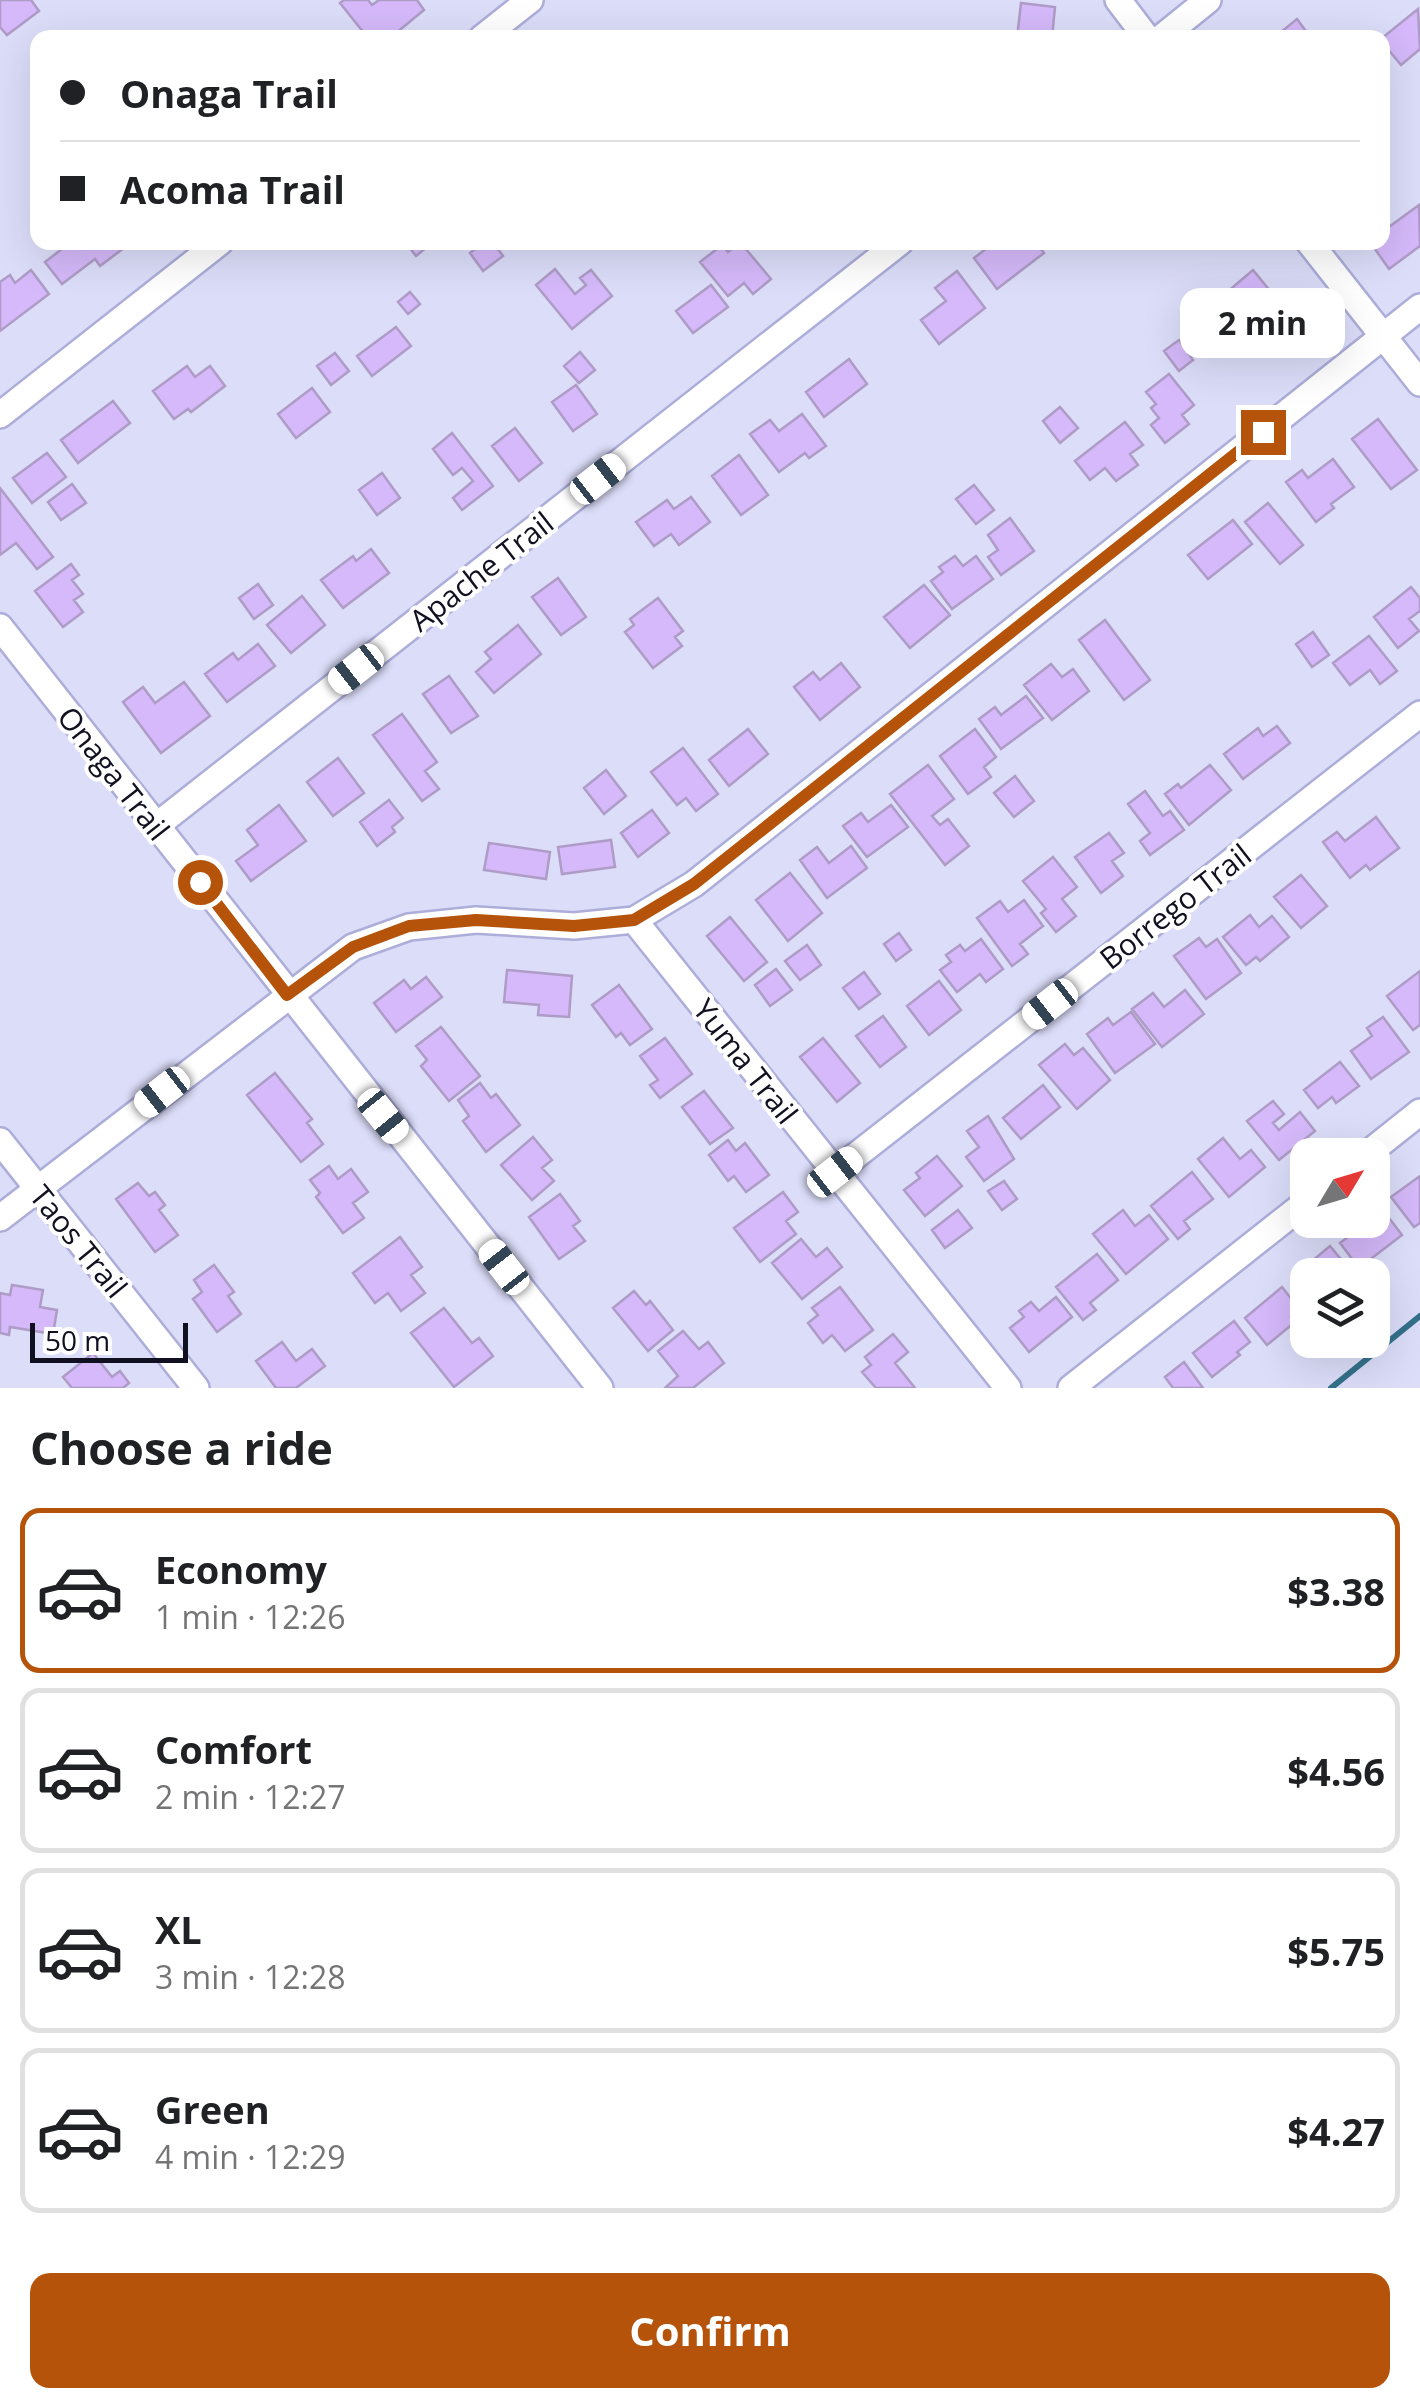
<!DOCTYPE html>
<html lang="en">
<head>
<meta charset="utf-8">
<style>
  :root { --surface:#fff; --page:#f6f6f6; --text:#202124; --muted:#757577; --line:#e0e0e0; --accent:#b45309 }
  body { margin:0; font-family:"Open Sans",sans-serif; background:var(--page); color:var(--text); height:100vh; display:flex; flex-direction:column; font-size:38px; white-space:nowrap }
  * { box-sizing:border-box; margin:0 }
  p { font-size:32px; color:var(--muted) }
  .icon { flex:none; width:55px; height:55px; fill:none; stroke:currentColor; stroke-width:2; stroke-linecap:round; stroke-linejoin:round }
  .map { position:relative; height:1388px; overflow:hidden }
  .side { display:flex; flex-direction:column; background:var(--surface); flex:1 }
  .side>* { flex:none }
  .banner { position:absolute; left:30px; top:30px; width:1360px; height:220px; border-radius:20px; box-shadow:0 10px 40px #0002; display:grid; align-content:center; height:220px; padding:0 30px; background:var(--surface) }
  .needle { width:65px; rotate:52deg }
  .controls { position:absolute; left:1290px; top:1138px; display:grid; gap:20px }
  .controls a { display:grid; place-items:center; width:100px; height:100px; border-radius:20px; background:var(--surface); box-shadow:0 10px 40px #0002; font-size:50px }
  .scale { position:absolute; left:30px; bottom:25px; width:158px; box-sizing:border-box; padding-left:10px; border:5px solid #111020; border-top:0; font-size:28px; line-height:35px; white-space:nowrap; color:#111020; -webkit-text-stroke:8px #fff; paint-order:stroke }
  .end { position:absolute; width:45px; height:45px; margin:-22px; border:12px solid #b45309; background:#fff; box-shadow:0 0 0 5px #fff }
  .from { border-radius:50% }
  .bubble { position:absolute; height:70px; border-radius:20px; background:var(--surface); box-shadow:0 10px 40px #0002; font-size:32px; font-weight:700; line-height:70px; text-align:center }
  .car { position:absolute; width:30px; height:60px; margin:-30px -15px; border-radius:12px; box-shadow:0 0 8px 2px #0007; background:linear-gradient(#fff 24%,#345 0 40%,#fff 0 76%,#345 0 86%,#fff 0) }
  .banner b { display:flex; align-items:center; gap:35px; height:95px; font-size:38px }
  .banner b+b { border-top:2px solid var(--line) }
  .banner i { width:25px; height:25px; background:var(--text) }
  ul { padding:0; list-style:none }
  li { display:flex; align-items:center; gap:30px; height:165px; margin:0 20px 15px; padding:0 10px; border:5px solid var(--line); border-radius:20px }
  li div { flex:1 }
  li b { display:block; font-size:38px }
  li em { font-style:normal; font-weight:700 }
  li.on { border-color:var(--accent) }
  li>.icon { width:90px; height:90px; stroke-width:1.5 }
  h2 { padding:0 30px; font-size:45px; line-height:120px }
  .action { display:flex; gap:20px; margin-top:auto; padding:20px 30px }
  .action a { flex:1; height:115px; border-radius:20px; background:var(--accent); color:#fff; font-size:40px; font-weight:700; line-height:115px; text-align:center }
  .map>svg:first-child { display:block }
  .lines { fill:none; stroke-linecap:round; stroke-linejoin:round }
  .stream { stroke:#34718a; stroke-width:6 }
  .building { fill:#d5b9fa; stroke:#ae9cc6; stroke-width:2.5 }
  .minor-casing { stroke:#acadd9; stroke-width:30 }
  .minor { stroke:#fff; stroke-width:25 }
  .route { stroke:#b45309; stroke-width:12 }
  .labels { text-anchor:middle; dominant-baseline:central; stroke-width:8; stroke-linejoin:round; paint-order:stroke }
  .street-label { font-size:30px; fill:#111020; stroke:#fff }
</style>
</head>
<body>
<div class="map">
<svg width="1420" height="1388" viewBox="0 0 1420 1388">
  <rect width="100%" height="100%" fill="#dcddf9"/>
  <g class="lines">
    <path class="stream" d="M1331,1388L1420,1316"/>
  </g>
  <path class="building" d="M0,0H31L39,11L7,35L0,27Z
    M344,0H368L372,5L379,0H417L424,10L390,38H368L340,3Z
    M1021,3L1055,7L1052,38H1017Z
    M1418,9L1420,49L1401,65L1382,42V38Z
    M1297,19L1311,38H1277L1276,36Z
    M1419,205L1420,246L1389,269L1370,242H1382V232Z
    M71,242H120L124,248L100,266L95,259L62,284L45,262Z
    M405,242H433L416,256Z
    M484,242H493L503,256L483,271L470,253Z
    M740,242L771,279L753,294L744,283L728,296L700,262L722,245L728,252Z
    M995,242H1036L1044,253L997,289L974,258Z
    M555,269L575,294L586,285L580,278L591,270L612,296L572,329L536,285Z
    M31,270L49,294L0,331V282L10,275L15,283Z
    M1253,270L1298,325L1272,347L1226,293Z
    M957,271L985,308L939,344L921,320L946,301L935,288Z
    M711,285L728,307L693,333L676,311Z
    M410,292L420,304L408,314L398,302Z
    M396,327L411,346L372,376L357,356Z
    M1179,340L1193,360L1179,371L1164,351Z
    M580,352L595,370L579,383L564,366Z
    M335,353L349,371L331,385L317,366Z
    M849,359L867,384L824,417L806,392Z
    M187,366L195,377L210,366L225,386L191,412L188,409L174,419L153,391Z
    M1169,374L1194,405L1182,415L1189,424L1165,443L1151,425L1159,418L1151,408L1156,404L1146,392Z
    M576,385L597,414L573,431L552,402Z
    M312,388L330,412L296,438L278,414Z
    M113,401L130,423L78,463L61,440Z
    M1060,407L1078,428L1060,443L1043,421Z
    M802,414L826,446L809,458L805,453L779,472L750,434L770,420L779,431Z
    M1378,419L1417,470L1391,489L1352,439Z
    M1125,422L1143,445L1130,454L1138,465L1116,481L1105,468L1090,480L1075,461Z
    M515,428L542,463L519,481L492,446Z
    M452,433L493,486L462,510L453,498L473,481L462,468L453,475L433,449Z
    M47,453L66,477L32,503L13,478Z
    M739,455L768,495L741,515L712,476Z
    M1333,459L1354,487L1331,504L1334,508L1316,522L1286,482L1302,470L1308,478Z
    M382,473L400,498L377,515L359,490Z
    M72,484L86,503L61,520L48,502Z
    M974,485L994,510L976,524L956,499Z
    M0,488L53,557L37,569L16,543L0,555Z
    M691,497L710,522L679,545L671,534L654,546L636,522L667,500L674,509Z
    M1268,503L1303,545L1280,564L1245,522Z
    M1010,518L1034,551L1001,575L988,557L998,550L988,535Z
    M1233,520L1252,544L1208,579L1188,555Z
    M371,549L389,573L343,608L321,580L353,556L356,561Z
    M955,556L963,566L976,556L993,579L952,609L931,581L943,572L939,567Z
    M71,564L79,575L72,580L83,594L74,600L83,612L63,627L35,591Z
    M558,578L586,617L561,635L532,597Z
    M258,584L273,605L254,619L239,598Z
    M924,585L950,615L910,648L884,617Z
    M1411,587L1420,598V611L1409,619L1419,631L1398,648L1374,617Z
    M302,596L325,625L291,653L267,625Z
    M658,598L683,631L675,637L682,646L653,668L625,632L634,625L630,619Z
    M1105,620L1150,680L1124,700L1079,640Z
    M518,625L541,654L494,693L476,672L491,659L485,652Z
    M1313,632L1329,655L1312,667L1296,644Z
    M1369,636L1397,671L1380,684L1370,670L1350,685L1333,663Z
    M258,644L275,666L227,702L205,674L233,653L238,660Z
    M841,663L860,687L820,720L794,687L813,672L820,680Z
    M1051,664L1062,677L1073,669L1089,691L1052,720L1024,685Z
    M449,676L478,716L451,733L423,694Z
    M184,682L210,716L161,753L123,702L143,687L155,703Z
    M1026,696L1043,718L1001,749L979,719L995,707L1001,715Z
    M402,714L437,762L425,771L439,789L422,801L373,735Z
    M1277,726L1290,743L1243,779L1224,754L1258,728L1263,736Z
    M748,729L768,754L729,786L709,760Z
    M975,729L996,757L984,767L991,777L968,794L940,756Z
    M683,748L718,794L696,811L686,798L677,805L651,772Z
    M338,758L364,793L333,816L307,782Z
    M928,765L954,799L932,816L940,825L948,819L969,846L945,865L890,794Z
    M1210,765L1231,790L1189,825L1165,794L1178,784L1181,788Z
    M606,770L626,796L604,814L584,788Z
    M1015,776L1034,801L1014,817L994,793Z
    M1145,791L1163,816L1170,811L1184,830L1150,855L1140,841L1150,833L1128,804Z
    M389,800L403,818L392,827L395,832L377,846L360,822Z
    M279,805L306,841L251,881L236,861L258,845L247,830Z
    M891,805L908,827L867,857L843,826L861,813L868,822Z
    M652,810L669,833L638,857L621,833Z
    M1376,817L1399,848L1370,870L1366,865L1350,878L1323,842L1337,832L1345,841Z
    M1109,833L1124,853L1112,861L1123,876L1101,893L1075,857Z
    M611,840L615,867L562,874L558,847Z
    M489,843L550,852L546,879L484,870Z
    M851,846L867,868L827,898L800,860L817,847L829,863Z
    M1053,857L1077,887L1062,899L1076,916L1056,932L1041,913L1046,909L1023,881Z
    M790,873L822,913L788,941L756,900Z
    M1301,875L1327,906L1301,928L1274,897Z
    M1024,900L1043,926L1020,944L1028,954L1012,966L977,918L1000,901L1008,912Z
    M1250,915L1259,927L1272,916L1289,937L1260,961L1256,957L1246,965L1223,937Z
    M730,917L767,962L744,981L707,936Z
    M899,933L911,950L896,961L884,944Z
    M1199,938L1206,947L1217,939L1241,973L1206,999L1174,956Z
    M981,939L1003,969L986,982L980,974L957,992L940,970L951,962L946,955L960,945L965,951Z
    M807,945L821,965L800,980L785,961Z
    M776,969L792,990L770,1006L755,985Z
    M507,970L572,976L569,1017L538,1015L539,1005L504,1002Z
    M1420,971V1025L1413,1030L1387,996Z
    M864,972L880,994L859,1009L843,988Z
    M426,977L442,997L396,1032L374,1003L404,980L411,989Z
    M939,981L961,1010L929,1035L907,1006Z
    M619,985L652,1029L630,1045L621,1033L616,1037L592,1005Z
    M1185,990L1204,1014L1162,1047L1132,1009L1153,993L1164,1007Z
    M1131,1012L1155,1044L1115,1073L1087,1034L1108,1018L1113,1025Z
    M883,1016L906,1047L880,1067L856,1036Z
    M1383,1017L1409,1052L1371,1079L1351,1051L1372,1036L1367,1028Z
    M441,1027L480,1076L449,1101L421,1066L427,1060L416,1046Z
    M665,1038L692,1074L660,1098L650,1085L658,1080L640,1056Z
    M823,1038L860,1083L837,1102L800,1057Z
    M1065,1044L1074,1055L1083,1048L1110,1080L1077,1109L1039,1065Z
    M1340,1062L1359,1086L1336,1103L1332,1097L1318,1108L1304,1090Z
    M275,1073L312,1119L307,1123L323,1144L301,1162L247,1095Z
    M480,1083L491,1098L496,1094L520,1125L486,1152L463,1121L469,1116L458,1100Z
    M1043,1085L1060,1107L1021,1139L1003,1118Z
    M704,1091L733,1128L710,1144L682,1107Z
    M1273,1101L1284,1114L1273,1123L1279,1130L1300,1112L1315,1131L1279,1160L1247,1121Z
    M988,1116L1014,1159L984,1181L966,1157L979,1147L967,1131Z
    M533,1137L552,1160L542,1168L554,1181L532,1200L501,1165Z
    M1223,1138L1240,1159L1251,1150L1265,1167L1229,1197L1198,1159Z
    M728,1140L736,1151L745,1143L769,1175L746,1192L734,1176L728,1181L709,1155Z
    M937,1156L962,1186L925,1216L904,1190L920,1178L916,1173Z
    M329,1166L338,1179L351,1169L368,1192L353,1203L364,1218L343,1233L316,1197L320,1193L310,1180Z
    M1192,1172L1213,1199L1184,1221L1190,1229L1178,1239L1151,1206Z
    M1420,1176V1223L1414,1227L1391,1197Z
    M1004,1181L1017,1199L1002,1210L988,1191Z
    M138,1183L149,1196L155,1192L165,1205L159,1210L178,1235L155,1252L116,1199Z
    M783,1192L798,1212L786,1221L796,1234L760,1262L734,1228Z
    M560,1194L580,1221L573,1226L585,1241L559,1259L529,1217Z
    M958,1210L972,1228L945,1248L932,1230Z
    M1123,1210L1135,1226L1149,1215L1168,1239L1126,1274L1093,1234Z
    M1383,1210L1402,1235L1359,1268L1340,1243Z
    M400,1237L422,1267L411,1275L425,1293L401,1311L388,1293L375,1303L353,1273Z
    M801,1239L816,1257L827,1248L842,1267L802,1299L772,1263Z
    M1330,1246L1354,1275H1308V1294L1293,1277Z
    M1097,1254L1118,1280L1090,1303L1096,1310L1083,1320L1056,1287Z
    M214,1265L234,1292L228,1296L241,1314L217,1332L193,1299L202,1292L194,1280Z
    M12,1285L43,1290L40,1307L57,1310L53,1334L10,1327L9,1335L0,1333V1293L10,1295Z
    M840,1287L873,1330L845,1351L832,1335L823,1343L808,1323L818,1315L812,1308Z
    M1282,1287L1300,1310L1291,1317L1295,1322L1267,1345L1245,1318Z
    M634,1291L646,1305L650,1301L673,1330L648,1351L613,1308Z
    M1056,1297L1072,1317L1029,1352L1010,1328L1024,1317L1019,1311L1031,1302L1039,1311Z
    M444,1308L472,1343L479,1338L493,1356L454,1387L411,1333Z
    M1234,1321L1250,1342L1237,1352L1240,1355L1212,1377L1193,1353Z
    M683,1331L699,1349L708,1342L724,1363L693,1388H665L678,1376L658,1351Z
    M893,1334L908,1352L895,1363L915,1388H876L862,1372L871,1365L865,1357Z
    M282,1342L296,1361L312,1349L325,1366L296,1388H276L256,1361Z
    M93,1353L112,1377L120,1371L129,1383L123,1388H72L63,1377Z
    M1184,1362L1203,1388H1173L1165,1377Z"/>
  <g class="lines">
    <defs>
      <path id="minor" d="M1118,0L1147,38
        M482,38L530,0
        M1161,38L1208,0
        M1309,242L1420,383
        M0,415L220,242
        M0,627L600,1388
        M156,826L900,242
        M634,920L1008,1388
        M0,1141L196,1388
        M1366,1155L1420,1112
        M835,1172L1420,714
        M0,1218L353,947L409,927L476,920L574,926L634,920L694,884L1420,307
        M1071,1388L1308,1201"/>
    </defs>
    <use href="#minor" class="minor-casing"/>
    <use href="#minor" class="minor"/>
  </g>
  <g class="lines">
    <path class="route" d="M200,882L287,995L353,947L409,926L476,920L574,926L634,920L694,884L1263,432"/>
  </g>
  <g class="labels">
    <g class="street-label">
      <text transform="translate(481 571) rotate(-38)">Apache Trail</text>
      <text transform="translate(114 773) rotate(52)">Onaga Trail</text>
      <text transform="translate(1175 906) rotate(-38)">Borrego Trail</text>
      <text transform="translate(746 1061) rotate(52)">Yuma Trail</text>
      <text transform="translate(79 1241) rotate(51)">Taos Trail</text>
    </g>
  </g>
</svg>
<div class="controls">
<a><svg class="needle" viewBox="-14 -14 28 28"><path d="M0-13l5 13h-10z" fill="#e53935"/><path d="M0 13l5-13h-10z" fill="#757577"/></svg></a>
<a><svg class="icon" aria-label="layers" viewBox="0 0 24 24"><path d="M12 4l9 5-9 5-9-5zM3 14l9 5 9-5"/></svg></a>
</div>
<div class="scale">50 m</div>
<i class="end from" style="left:200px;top:882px"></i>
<i class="end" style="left:1263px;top:432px"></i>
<div class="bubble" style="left:1180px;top:288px;width:165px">2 min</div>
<i class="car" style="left:598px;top:479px;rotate:52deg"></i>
<i class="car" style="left:356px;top:669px;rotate:232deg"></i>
<i class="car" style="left:1050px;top:1004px;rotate:232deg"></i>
<i class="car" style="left:162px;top:1092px;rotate:232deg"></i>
<i class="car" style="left:383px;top:1116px;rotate:141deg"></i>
<i class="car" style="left:835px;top:1172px;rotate:52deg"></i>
<i class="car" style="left:504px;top:1267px;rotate:322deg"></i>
<div class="banner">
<b><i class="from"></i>Onaga Trail</b>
<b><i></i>Acoma Trail</b>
</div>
</div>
<section class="side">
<h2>Choose a ride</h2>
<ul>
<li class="on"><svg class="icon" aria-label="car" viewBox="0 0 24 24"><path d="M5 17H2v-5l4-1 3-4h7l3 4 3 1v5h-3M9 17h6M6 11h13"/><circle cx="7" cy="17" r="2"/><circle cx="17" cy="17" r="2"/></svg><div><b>Economy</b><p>1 min · 12:26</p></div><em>$3.38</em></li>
<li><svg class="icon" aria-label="car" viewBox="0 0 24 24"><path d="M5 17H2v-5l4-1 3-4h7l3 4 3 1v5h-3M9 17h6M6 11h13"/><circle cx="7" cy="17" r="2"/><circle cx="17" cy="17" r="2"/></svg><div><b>Comfort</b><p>2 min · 12:27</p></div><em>$4.56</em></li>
<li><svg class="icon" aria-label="car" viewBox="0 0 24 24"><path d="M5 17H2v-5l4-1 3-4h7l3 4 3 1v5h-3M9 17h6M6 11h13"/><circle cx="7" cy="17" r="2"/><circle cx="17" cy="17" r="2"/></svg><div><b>XL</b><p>3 min · 12:28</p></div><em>$5.75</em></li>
<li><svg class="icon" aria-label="car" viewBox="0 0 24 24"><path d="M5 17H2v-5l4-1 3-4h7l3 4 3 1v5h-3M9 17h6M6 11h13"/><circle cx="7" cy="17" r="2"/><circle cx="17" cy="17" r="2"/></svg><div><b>Green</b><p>4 min · 12:29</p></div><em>$4.27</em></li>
</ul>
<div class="action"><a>Confirm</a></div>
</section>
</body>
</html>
